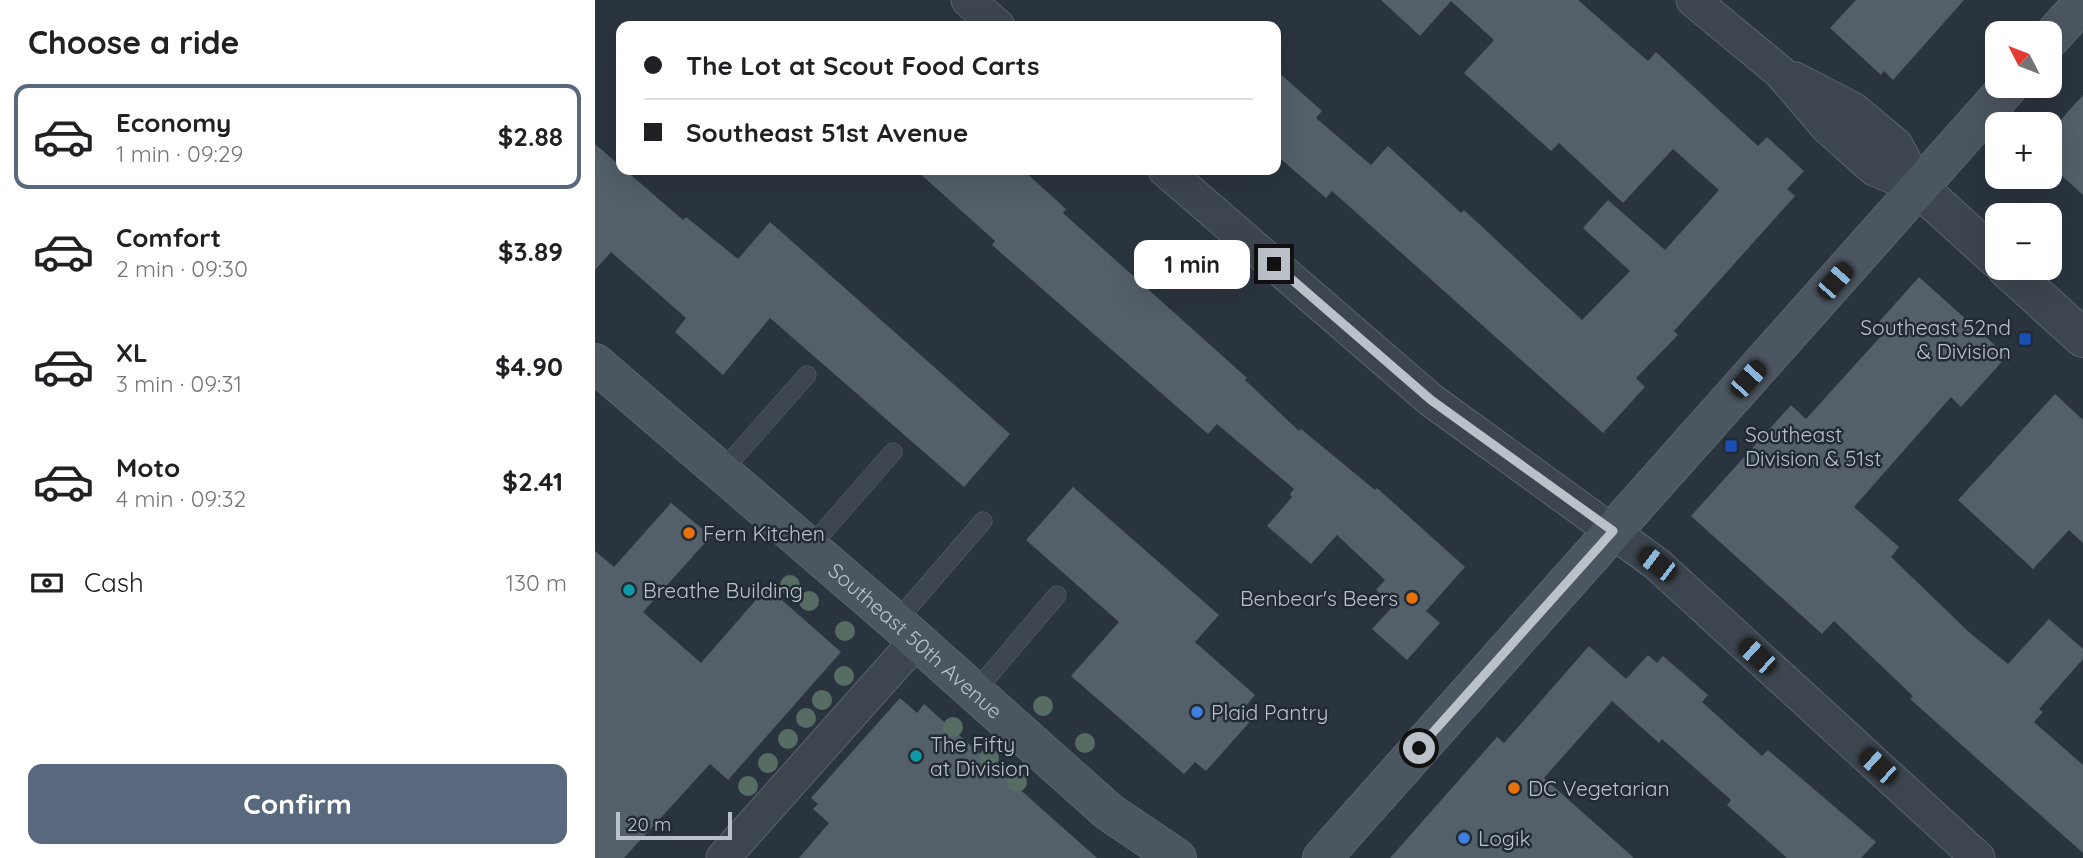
<!DOCTYPE html>
<html lang="en">
<head>
<meta charset="utf-8">
<style>
  :root { --surface:#fff; --page:#f6f6f6; --text:#202124; --muted:#757577; --line:#e0e0e0; --accent:#58697e }
  body { margin:0; font-family:Quicksand,sans-serif; background:var(--page); color:var(--text); height:100vh; display:flex; flex-direction:column; font-size:26px; white-space:nowrap }
  * { box-sizing:border-box; margin:0 }
  p { font-size:23px; color:var(--muted) }
  .icon { flex:none; width:38px; height:38px; fill:none; stroke:currentColor; stroke-width:2; stroke-linecap:round; stroke-linejoin:round }
  .map { position:relative; flex:1; overflow:hidden }
  .side { display:flex; flex-direction:column; background:var(--surface); width:595px }
  .side>* { flex:none }
  .guide { position:absolute; left:21px; top:21px; width:665px; height:154px; border-radius:14px; box-shadow:0 7px 28px #0002; display:grid; align-content:center; height:154px; padding:0 28px; background:var(--surface) }
  .needle { width:46px; rotate:312deg }
  .fabs { position:absolute; left:1390px; top:21px; display:grid; gap:14px }
  .fabs a { display:grid; place-items:center; width:77px; height:77px; border-radius:14px; background:var(--surface); box-shadow:0 7px 28px #0002; font-size:35px }
  .scale { position:absolute; left:21px; bottom:18px; width:116px; box-sizing:border-box; padding-left:7px; border:4px solid #bac1c9; border-top:0; font-size:19px; line-height:24px; white-space:nowrap; color:#bac1c9; -webkit-text-stroke:5px #222b34; paint-order:stroke }
  .end { position:absolute; width:32px; height:32px; margin:-16px; border:9px solid #bac1c9; background:#111; box-shadow:0 0 0 4px #111 }
  .from { border-radius:50% }
  .bubble { position:absolute; height:49px; border-radius:14px; background:var(--surface); box-shadow:0 7px 28px #0002; font-size:23px; font-weight:800; line-height:49px; text-align:center }
  .car { position:absolute; width:21px; height:42px; margin:-21px -10px; border-radius:9px; box-shadow:0 0 5px 2px #0007; background:linear-gradient(#222 24%,#8ab4d8 0 40%,#222 0 76%,#8ab4d8 0 86%,#222 0) }
  .guide b { display:flex; align-items:center; gap:24px; height:66px; font-size:26px }
  .guide b+b { border-top:2px solid var(--line) }
  .guide i { width:18px; height:18px; background:var(--text) }
  ul { padding:0; list-style:none }
  li { display:flex; align-items:center; gap:21px; height:105px; margin:0 14px 10px; padding:0 14px; border:4px solid transparent; border-radius:14px }
  li div { flex:1 }
  li b { display:block; font-size:26px }
  li em { font-style:normal; font-weight:800 }
  li.selected { border-color:var(--accent) }
  li>.icon { width:63px; height:63px; stroke-width:1.5 }
  h2 { padding:0 28px; font-size:32px; line-height:84px }
  .pay { display:flex; align-items:center; gap:18px; height:77px; padding:0 28px; font-size:26px }
  .pay p { margin-inline-start:auto }
  .button { display:flex; gap:14px; margin-top:auto; padding:14px 28px }
  .button a { flex:1; height:80px; border-radius:14px; background:var(--accent); color:#fff; font-size:28px; font-weight:800; line-height:80px; text-align:center }
  main { display:flex; flex:1; min-height:0 }
  .map>svg:first-child { display:block }
  .building { fill:#535f69 }
  .lines { fill:none; stroke-linecap:round; stroke-linejoin:round }
  .service-casing { stroke:#5b646c; stroke-width:19 }
  .minor-casing { stroke:#5b646c; stroke-width:35 }
  .tertiary-casing { stroke:#5b646c; stroke-width:40 }
  .secondary-casing { stroke:#5b646c; stroke-width:40 }
  .service { stroke:#3d464f; stroke-width:18 }
  .minor { stroke:#3d464f; stroke-width:33 }
  .tertiary { stroke:#3d464f; stroke-width:38 }
  .secondary { stroke:#4c5661; stroke-width:38 }
  .tree { fill:#576d63 }
  .route { stroke:#bac1c9; stroke-width:9 }
  .transit-dot { fill:#1a4fb4; stroke:#222b34; stroke-width:2.5 }
  .food-dot { fill:#e8710a; stroke:#222b34; stroke-width:2.5 }
  .culture-dot { fill:#0f9aa8; stroke:#222b34; stroke-width:2.5 }
  .shop-dot { fill:#3f7fe0; stroke:#222b34; stroke-width:2.5 }
  .labels { text-anchor:middle; dominant-baseline:central; stroke-width:5; stroke-linejoin:round; paint-order:stroke }
  .poi-label { font-size:21px; fill:#bac1c9; stroke:#222b34; text-anchor:start }
  .street-label { font-size:21px; fill:#bac1c9; stroke:#222b34 }
</style>
</head>
<body>
<main>
<section class="side">
<h2>Choose a ride</h2>
<ul>
<li class="selected"><svg class="icon" aria-label="car" viewBox="0 0 24 24"><path d="M5 17H2v-5l4-1 3-4h7l3 4 3 1v5h-3M9 17h6M6 11h13"/><circle cx="7" cy="17" r="2"/><circle cx="17" cy="17" r="2"/></svg><div><b>Economy</b><p>1 min · 09:29</p></div><em>$2.88</em></li>
<li><svg class="icon" aria-label="car" viewBox="0 0 24 24"><path d="M5 17H2v-5l4-1 3-4h7l3 4 3 1v5h-3M9 17h6M6 11h13"/><circle cx="7" cy="17" r="2"/><circle cx="17" cy="17" r="2"/></svg><div><b>Comfort</b><p>2 min · 09:30</p></div><em>$3.89</em></li>
<li><svg class="icon" aria-label="car" viewBox="0 0 24 24"><path d="M5 17H2v-5l4-1 3-4h7l3 4 3 1v5h-3M9 17h6M6 11h13"/><circle cx="7" cy="17" r="2"/><circle cx="17" cy="17" r="2"/></svg><div><b>XL</b><p>3 min · 09:31</p></div><em>$4.90</em></li>
<li><svg class="icon" aria-label="car" viewBox="0 0 24 24"><path d="M5 17H2v-5l4-1 3-4h7l3 4 3 1v5h-3M9 17h6M6 11h13"/><circle cx="7" cy="17" r="2"/><circle cx="17" cy="17" r="2"/></svg><div><b>Moto</b><p>4 min · 09:32</p></div><em>$2.41</em></li>
</ul>
<div class="pay"><svg class="icon" aria-label="cash" viewBox="0 0 24 24"><path d="M3 7h18v10H3z"/><circle cx="12" cy="12" r="2"/></svg>Cash<p>130 m</p></div>
<div class="button"><a>Confirm</a></div>
</section>
<div class="map">
<svg width="1488" height="858" viewBox="0 0 1488 858">
  <rect width="100%" height="100%" fill="#2a343f"/>
  <path class="building" d="M786,0H983L1053,61L1061,52L1163,146L1172,137L1209,171L1192,189L1200,196L1079,331L1083,335L1041,378L1050,387L1008,433L737,191L731,198L681,155V70L727,111L721,118L776,165L793,146L866,213L869,210L987,320L1035,271L988,228L1013,200L1070,250L1124,190L1078,149L1028,203L964,143L956,151L869,73L899,40L856,1L825,36Z
    M1261,0H1369L1298,80L1289,71L1286,75L1235,28Z
    M1488,95V195L1454,164V133Z
    M0,144L88,220L91,217L143,259L175,222L415,434L369,487L175,318L128,375L80,332L91,318L16,252L0,270Z
    M321,170H428L471,209L468,213L652,378L650,380L704,431L706,429L780,490L782,488L870,567L831,611L845,623L812,660L777,629L799,605L781,590L790,580L742,535L716,564L672,526L697,497L695,494L699,489L622,424L613,434L397,245L400,241Z
    M1324,277L1412,356L1366,407L1356,397L1259,507L1304,547L1296,557L1375,633L1413,664L1454,619L1488,649V659L1444,709L1448,712L1439,722L1488,765V853L1315,699L1318,696L1239,621L1227,634L1096,516L1196,405L1211,419L1287,335L1290,331L1282,324Z
    M1460,394L1488,420V543L1474,530L1438,569L1363,500Z
    M478,487L624,615L600,642L660,695L650,707L660,716L611,771L600,762L589,774L476,676L524,622L431,540Z
    M76,503L116,536L48,612L106,663L172,587L246,652L133,780L115,764L29,858H0V551L19,567Z
    M994,646L1031,679L1053,655L1062,663L1068,656L1113,695L1107,702L1167,756L1173,750L1281,842L1266,858H1192L1132,805L1136,800L1067,739L1064,743L1017,701L949,778L1039,858H795L902,737L909,743Z
    M305,698L322,713L329,704L502,858H204L234,823L218,809L223,804L216,798Z"/>
  <g class="lines">
    <defs>
      <path id="service" d="M127,471L212,375
        M215,547L298,452
        M301,622L388,521
        M380,692L462,595"/>
      <path id="minor" d="M373,0L403,26
        M1098,0L1185,72L1233,128L1279,169L1324,188
        M1200,79L1258,109L1301,145L1324,188
        M570,170L836,400L1062,564L1383,858
        M128,858L322,640"/>
      <path id="tertiary" d="M1324,188L1402,259
        M1411,268L1488,338"/>
      <g id="secondary">
        <path d="M1454,40L1488,2"/>
        <path id="s1" d="M0,363L301,622L514,812L582,858"/>
        <path d="M727,858L1414,86"/>
      </g>
    </defs>
    <use href="#service" class="service-casing"/>
    <use href="#minor" class="minor-casing"/>
    <use href="#tertiary" class="tertiary-casing"/>
    <use href="#secondary" class="secondary-casing"/>
    <use href="#service" class="service"/>
    <use href="#minor" class="minor"/>
    <use href="#tertiary" class="tertiary"/>
    <use href="#secondary" class="secondary"/>
  </g>
  <g class="tree">
    <circle cx="195" cy="585" r="10"/>
    <circle cx="214" cy="601" r="10"/>
    <circle cx="250" cy="631" r="10"/>
    <circle cx="249" cy="676" r="10"/>
    <circle cx="227" cy="700" r="10"/>
    <circle cx="448" cy="706" r="10"/>
    <circle cx="211" cy="718" r="10"/>
    <circle cx="358" cy="727" r="10"/>
    <circle cx="193" cy="739" r="10"/>
    <circle cx="490" cy="743" r="10"/>
    <circle cx="394" cy="758" r="10"/>
    <circle cx="173" cy="763" r="10"/>
    <circle cx="422" cy="782" r="10"/>
    <circle cx="153" cy="786" r="10"/>
  </g>
  <g class="lines">
    <path class="route" d="M679,264L836,400L1018,531L824,748"/>
  </g>
  <g class="transit-dot">
    <rect x="1423" y="332" width="14" height="14" rx="3.5"/>
    <rect x="1129" y="439" width="14" height="14" rx="3.5"/>
  </g>
  <g class="food-dot">
    <circle cx="94" cy="533" r="7"/>
    <circle cx="817" cy="598" r="7"/>
    <circle cx="919" cy="788" r="7"/>
  </g>
  <g class="culture-dot">
    <circle cx="34" cy="590" r="7"/>
    <circle cx="321" cy="756" r="7"/>
  </g>
  <g class="shop-dot">
    <circle cx="602" cy="712" r="7"/>
    <circle cx="869" cy="838" r="7"/>
  </g>
  <g class="labels">
    <g class="poi-label">
      <text x="1416" y="327" text-anchor="end">Southeast 52nd<tspan x="1416" dy="24">&amp; Division</tspan></text>
      <text x="1150" y="434">Southeast<tspan x="1150" dy="24">Division &amp; 51st</tspan></text>
      <text x="108" y="533">Fern Kitchen</text>
      <text x="48" y="590">Breathe Building</text>
      <text x="803" y="598" text-anchor="end">Benbear's Beers</text>
      <text x="616" y="712">Plaid Pantry</text>
      <text x="335" y="744">The Fifty<tspan x="335" dy="24">at Division</tspan></text>
      <text x="933" y="788">DC Vegetarian</text>
      <text x="883" y="838">Logik</text>
    </g>
    <g class="street-label">
      <text stroke="none"><textPath href="#s1" startOffset="424">Southeast 50th Avenue</textPath></text>
    </g>
  </g>
</svg>
<div class="fabs">
<a><svg class="needle" viewBox="-14 -14 28 28"><path d="M0-13l5 13h-10z" fill="#e53935"/><path d="M0 13l5-13h-10z" fill="#757577"/></svg></a>
<a>+</a>
<a>−</a>
</div>
<div class="scale">20 m</div>
<i class="end from" style="left:824px;top:748px"></i>
<i class="end" style="left:679px;top:264px"></i>
<div class="bubble" style="left:539px;top:240px;width:116px">1 min</div>
<i class="car" style="left:1240px;top:281px;rotate:41deg"></i>
<i class="car" style="left:1153px;top:379px;rotate:42deg"></i>
<i class="car" style="left:1062px;top:564px;rotate:307deg"></i>
<i class="car" style="left:1162px;top:656px;rotate:312deg"></i>
<i class="car" style="left:1283px;top:766px;rotate:312deg"></i>
<div class="guide">
<b><i class="from"></i>The Lot at Scout Food Carts</b>
<b><i></i>Southeast 51st Avenue</b>
</div>
</div>
</main>
</body>
</html>
